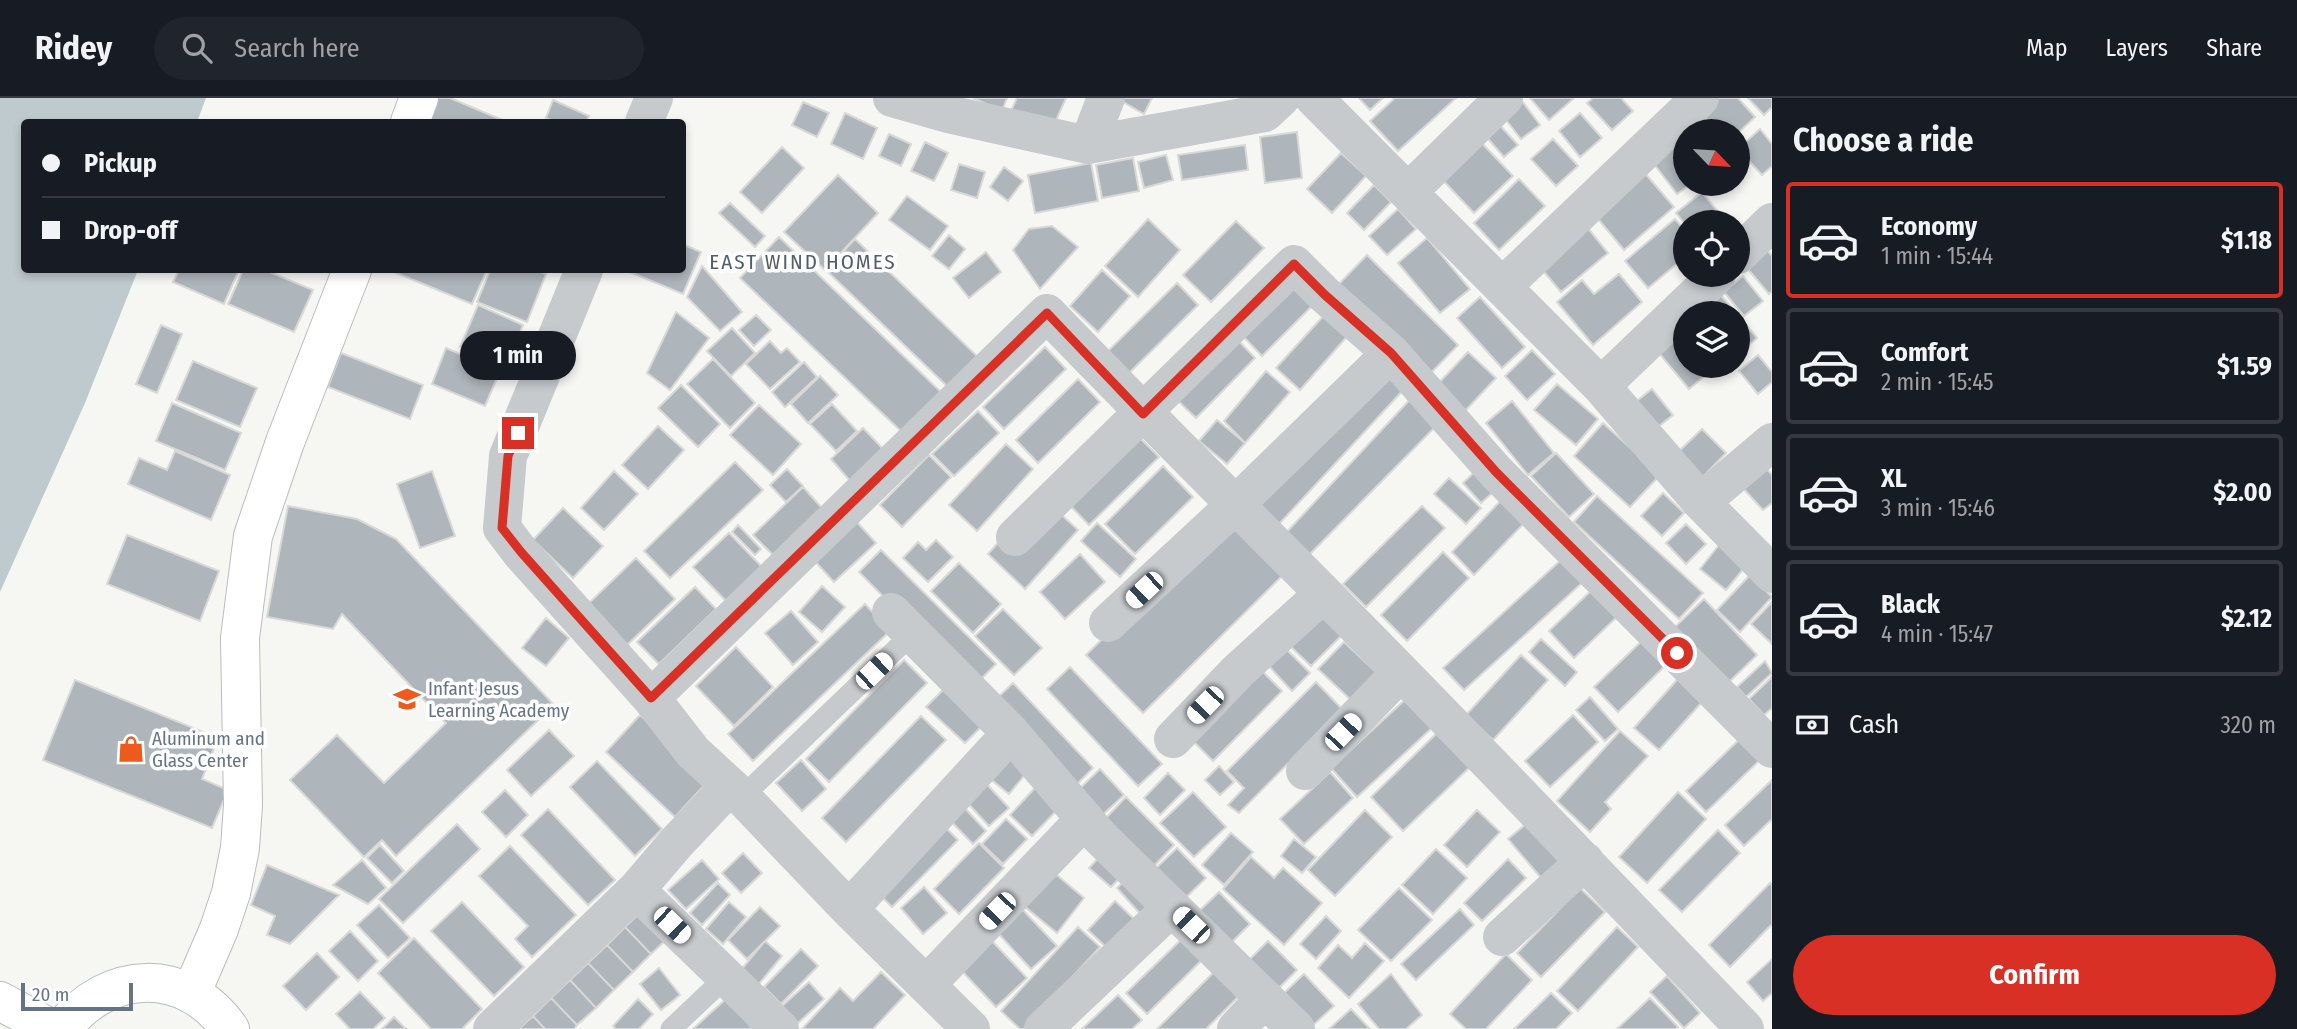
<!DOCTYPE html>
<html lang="en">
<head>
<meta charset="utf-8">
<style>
  :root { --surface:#171b24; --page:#20242c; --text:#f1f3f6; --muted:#9ea1a6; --line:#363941; --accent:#d93025 }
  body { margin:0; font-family:"Fira Sans Condensed",sans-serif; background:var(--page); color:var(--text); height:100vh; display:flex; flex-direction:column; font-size:26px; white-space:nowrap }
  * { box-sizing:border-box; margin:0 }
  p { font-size:23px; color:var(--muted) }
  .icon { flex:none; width:38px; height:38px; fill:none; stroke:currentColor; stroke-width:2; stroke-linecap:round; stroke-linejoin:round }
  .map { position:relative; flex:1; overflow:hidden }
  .panel { display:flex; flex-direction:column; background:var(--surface); width:525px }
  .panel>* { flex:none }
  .hud { position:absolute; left:21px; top:21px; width:665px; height:154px; border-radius:7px; box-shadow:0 4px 10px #0003; display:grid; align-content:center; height:154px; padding:0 21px; background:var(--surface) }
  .needle { width:46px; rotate:115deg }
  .controls { position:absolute; left:1673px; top:21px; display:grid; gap:14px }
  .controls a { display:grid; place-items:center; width:77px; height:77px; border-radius:50%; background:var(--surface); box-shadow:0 4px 10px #0003; font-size:35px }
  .scale { position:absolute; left:21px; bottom:18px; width:112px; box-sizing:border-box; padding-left:7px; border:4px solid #647486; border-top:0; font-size:19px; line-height:24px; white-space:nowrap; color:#647486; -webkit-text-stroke:5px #fff; paint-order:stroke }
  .end { position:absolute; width:32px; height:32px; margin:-16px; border:9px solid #d93025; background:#fff; box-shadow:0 0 0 4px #fff }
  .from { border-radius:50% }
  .bubble { position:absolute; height:49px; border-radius:24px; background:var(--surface); box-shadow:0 4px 10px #0003; font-size:23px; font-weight:700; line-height:49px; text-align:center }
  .car { position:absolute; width:21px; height:42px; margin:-21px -10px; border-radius:9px; box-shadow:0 0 5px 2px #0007; background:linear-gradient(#fff 24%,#345 0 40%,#fff 0 76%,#345 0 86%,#fff 0) }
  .hud b { display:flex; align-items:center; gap:24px; height:66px; font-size:26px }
  .hud b+b { border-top:2px solid var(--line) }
  .hud i { width:18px; height:18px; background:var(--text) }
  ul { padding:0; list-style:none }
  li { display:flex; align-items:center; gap:21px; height:116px; margin:0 14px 10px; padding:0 7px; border:4px solid var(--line); border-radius:7px }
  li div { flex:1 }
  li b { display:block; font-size:26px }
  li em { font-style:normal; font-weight:700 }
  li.on { border-color:var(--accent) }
  li>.icon { width:63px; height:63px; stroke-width:1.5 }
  h2 { padding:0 21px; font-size:32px; line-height:84px }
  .pay { display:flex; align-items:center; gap:18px; height:77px; padding:0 21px; font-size:26px }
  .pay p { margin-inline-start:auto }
  .action { display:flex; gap:14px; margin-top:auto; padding:14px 21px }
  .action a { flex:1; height:80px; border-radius:42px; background:var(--accent); color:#fff; font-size:28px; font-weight:700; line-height:80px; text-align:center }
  header { display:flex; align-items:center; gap:42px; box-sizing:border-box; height:98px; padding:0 35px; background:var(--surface); border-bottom:2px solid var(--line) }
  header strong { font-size:33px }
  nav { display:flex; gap:38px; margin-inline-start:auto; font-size:24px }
  .search { width:490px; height:63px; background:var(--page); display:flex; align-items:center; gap:18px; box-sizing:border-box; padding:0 24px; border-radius:38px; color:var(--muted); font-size:26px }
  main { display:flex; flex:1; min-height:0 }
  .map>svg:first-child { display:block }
  .water { fill:#bfcacf }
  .building { fill:#aeb5bb; stroke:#d8d8d6; stroke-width:2 }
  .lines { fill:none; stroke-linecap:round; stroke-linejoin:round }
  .secondary-casing { stroke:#b8bdc2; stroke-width:40 }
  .lane { stroke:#c6cacd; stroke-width:21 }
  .street { stroke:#c6cacd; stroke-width:38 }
  .secondary { stroke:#fff; stroke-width:38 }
  .route { stroke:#d93025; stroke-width:9 }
  .labels { text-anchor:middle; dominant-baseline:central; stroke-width:7; stroke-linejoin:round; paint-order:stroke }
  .poi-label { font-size:19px; fill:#647486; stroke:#fff; text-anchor:start }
  .neighbourhood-label { font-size:21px; letter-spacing:2px; fill:#525e6b; stroke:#fff }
</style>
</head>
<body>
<header>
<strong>Ridey</strong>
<div class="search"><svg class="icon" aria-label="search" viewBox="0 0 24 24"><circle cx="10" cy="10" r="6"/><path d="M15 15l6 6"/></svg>Search here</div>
<nav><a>Map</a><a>Layers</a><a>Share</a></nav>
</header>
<main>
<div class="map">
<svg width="1772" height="931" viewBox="0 0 1772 931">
  <rect width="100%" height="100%" fill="#f6f7f3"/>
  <path class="water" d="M0,0H206L197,24H24V172H138L85,305L0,494Z"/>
  <path class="building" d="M430,0H450L507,24H422Z
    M973,0H1007L1002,13Z
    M1017,0H1066L1049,38L1008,19Z
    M1116,0H1152L1144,16Z
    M1359,0H1383L1370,12Z
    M1395,0H1456L1398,53L1370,23Z
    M1530,0H1572L1573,1L1549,22Z
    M1593,0H1621L1633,13L1612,32L1587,5Z
    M1708,0H1738L1755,19L1738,35L1717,33L1696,11Z
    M1748,0H1772V9L1764,17Z
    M553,2L589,18L586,24H556L546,20Z
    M1522,3L1540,27L1521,41L1503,18Z
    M803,4L829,15L817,39L792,27Z
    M845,15L877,30L863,61L831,46Z
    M1580,15L1602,40L1580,59L1559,33Z
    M1496,23L1518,47L1504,59L1483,35Z
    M1760,31L1772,46V68L1762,77L1738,51Z
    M1297,34L1302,80L1265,85L1260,39Z
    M889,36L911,46L901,68L879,58Z
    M1476,39L1513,78L1474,115L1437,76Z
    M1553,41L1578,68L1556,88L1531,61Z
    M925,44L948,55L934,83L911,73Z
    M1672,45L1685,62V86H1691L1677,96L1651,62Z
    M1245,47L1248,72L1182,82L1178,57Z
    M782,49L804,70L762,115L740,94Z
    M1341,55L1366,78L1332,115L1307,91Z
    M1166,57L1173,82L1144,90L1138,64Z
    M1133,60L1139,93L1102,100L1096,67Z
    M1091,65L1098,103L1035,115L1028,77Z
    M959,66L985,74L977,100L951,92Z
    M1004,69L1023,83L1008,103L990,89Z
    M1643,73L1674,109L1624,152L1594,116Z
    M838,77L878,115L825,172L784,134Z
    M1519,81L1545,108L1499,152L1474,125Z
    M1374,87L1391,104L1364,132L1347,115Z
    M1702,94L1724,121L1720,124L1685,126L1676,115Z
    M907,98L948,128L930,152L889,122Z
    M730,105L765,138L755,149L719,115Z
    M1398,111L1416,131L1387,157L1369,138Z
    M1148,121L1180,152L1138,199L1105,168Z
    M1675,121L1685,133V159L1648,190L1625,163Z
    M1236,123L1264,150L1211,204L1183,177Z
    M1052,128L1078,149L1040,191L1013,152L1029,131Z
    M1587,129L1608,155L1561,194L1540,169Z
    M949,137L965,151L949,171L932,158Z
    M779,139L942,295L903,335L740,180Z
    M1427,140L1470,191L1440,215L1398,165Z
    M855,141L978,259L949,290L826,172Z
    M682,146L701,154L683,196L625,172H682Z
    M1767,152L1772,158V193L1769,196L1747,170Z
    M986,154L1001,174L969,200L953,180Z
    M1367,157L1458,247L1427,279L1336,189Z
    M702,168L742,214L720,233L687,199Z
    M179,172H239L224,206L173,184Z
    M243,172H265L313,192L294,234L228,206Z
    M389,172H487L472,206Z
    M490,172H535L546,176L527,224L477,204Z
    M1102,172L1130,198L1098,234L1070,208Z
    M1619,176L1642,204L1593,247L1557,204L1582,182L1594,196Z
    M1743,178L1763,203L1744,218L1724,194Z
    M1295,180L1317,203L1262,258L1239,234Z
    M1177,185L1198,207L1126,278L1105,256Z
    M1719,195L1736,215H1695Z
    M1480,199L1525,249L1502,270L1457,220Z
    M478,207L523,227L506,269L460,249Z
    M1328,213L1351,234L1300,292L1276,270Z
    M676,214L709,240L670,292L647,275Z
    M756,217L771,232L754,248L739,232Z
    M1738,217L1757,240L1738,257Z
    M161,227L182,236L157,295L136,286Z
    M732,230L755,255L731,278L707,253Z
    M1685,232V268H1717L1689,291L1658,254Z
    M1233,237L1255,260L1196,320L1173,298Z
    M770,243L781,255L787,250L800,264L770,291L746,266Z
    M1045,249L1066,271L1004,331L983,309Z
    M446,250L500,273L485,308L432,286Z
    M1532,252L1555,276L1527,302L1505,278Z
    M1468,254L1496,280L1464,314L1436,288Z
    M341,255L423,287L410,321L328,289Z
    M1758,257L1772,274V284L1758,296L1739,273Z
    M713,261L755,305L730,330L687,286Z
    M193,263L257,290L240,329L176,302Z
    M804,264L817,279L785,309L772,294Z
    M1384,270L1406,289L1279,426L1251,399Z
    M1266,273L1290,294L1245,345L1224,323Z
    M820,278L838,297L808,325L791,306Z
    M1078,281L1100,304L1038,365L1016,342Z
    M1557,286L1598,321L1576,347L1534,312Z
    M681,287L720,326L698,349L658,310Z
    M1652,291L1673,317L1649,336L1628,310Z
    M1416,295L1442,322L1308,458L1285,436Z
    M1512,303L1554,355L1528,377L1486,325Z
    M172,305L241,335L225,372L156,343Z
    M832,306L857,333L836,353L810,326Z
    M759,307L801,346L773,377L730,337Z
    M978,313L999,335L954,378L932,356Z
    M1217,322L1245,345L1227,366L1199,343Z
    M1603,325L1660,377L1630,409L1574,358Z
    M658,328L684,352L648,391L622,367Z
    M863,330L884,352L851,384L831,361Z
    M1702,331L1726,355L1697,385L1672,360Z
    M1134,334L1159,359L1089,427L1064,401Z
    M1006,346L1033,371L977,433L949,407Z
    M175,353L230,377L211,422L128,386L139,360L167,372Z
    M1556,355L1594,396L1569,419L1531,378Z
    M929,357L951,379L902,429L880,407Z
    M735,364L763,392L670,480L644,453Z
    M1482,367L1501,387L1481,405L1463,385Z
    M1163,368L1193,399L1135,456L1105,426Z
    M1765,369L1772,377V405L1763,412L1742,389Z
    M787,371L803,388L786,404L770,387Z
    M432,373L455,438L420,450L397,386Z
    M614,373L638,396L604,432L581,410Z
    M1449,380L1481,410L1466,426L1434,396Z
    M803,389L822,410L773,457L753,437Z
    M1663,395L1684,415L1662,438L1641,418Z
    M1507,396L1530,419L1474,477L1452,454Z
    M1597,398L1703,495L1679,521L1574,424Z
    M288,408L357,421L396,441L554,607L396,758L382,742L364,759L290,682L337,637L384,685L446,625L342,516L333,531L267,519Z
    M1422,408L1445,430L1366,509L1343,486Z
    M1053,409L1078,432L1025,491L988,456L1006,436Z
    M563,410L603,448L573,480L533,442Z
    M1228,418L1284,476L1143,615L1086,557Z
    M854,421L876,445L834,484L812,460Z
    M1097,425L1136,461L1120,479L1081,443Z
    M1686,426L1706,446L1686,466L1666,445Z
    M738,427L761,451L755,457L732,434Z
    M729,435L765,472L729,506L693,469Z
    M127,437L219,473L200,523L107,486Z
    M936,442L953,459L928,484L903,460L918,444L926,452Z
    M1719,447L1745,469L1726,492L1700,471Z
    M881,452L996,566L973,589L859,474Z
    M1443,454L1469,480L1407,543L1381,517Z
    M1080,456L1105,484L1065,521L1040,494Z
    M636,460L675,501L627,547L588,506Z
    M1562,461L1583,484L1464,592L1443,570Z
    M959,465L1001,506L973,535L931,493Z
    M1750,477L1772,499L1740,534L1717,512Z
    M822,488L845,509L822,534L799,514Z
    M1596,488L1621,515L1574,560L1549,533Z
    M695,489L716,511L659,566L637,544Z
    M1704,501L1757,557L1728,585L1675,529Z
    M1772,504V546L1751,526Z
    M865,506L890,533L753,663L728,636Z
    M1003,511L1042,550L1014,577L975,538Z
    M1317,511L1342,537L1311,568L1285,543Z
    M791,513L818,544L793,567L765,535Z
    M546,520L569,540L546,568L522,550Z
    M1647,538L1671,562L1618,614L1594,589Z
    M1541,541L1577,574L1565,588L1529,554Z
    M1344,544L1377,575L1352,603L1318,571Z
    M736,549L773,589L734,628L696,588Z
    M1285,550L1310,575L1292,593L1268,567Z
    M1521,557L1548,582L1493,642L1466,617Z
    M904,562L927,585L829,684L806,661Z
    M1765,563L1772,575L1746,599L1737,589Z
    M1070,569L1162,666L1138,688L1047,591Z
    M1258,569L1282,593L1213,663L1189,639Z
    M1685,573L1710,595L1659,652L1634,630Z
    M1772,579V610L1764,617L1749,601Z
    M75,582L218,640L202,681L228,692L212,730L43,662Z
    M1316,584L1342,611L1239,715L1228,707L1244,690L1227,673Z
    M1013,585L1093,670L1070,693L990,607Z
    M943,592L982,628L965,645L926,609Z
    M1590,599L1618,631L1605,643L1576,612Z
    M1407,600L1433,629L1357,699L1331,670Z
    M640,617L710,681L675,719L606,654Z
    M1573,617L1598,644L1550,689L1525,663Z
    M921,618L946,642L846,744L822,720Z
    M549,632L574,658L531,698L507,672Z
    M1620,633L1648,658L1605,704L1611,711L1590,734L1557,703Z
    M1437,635L1470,669L1403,733L1371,699Z
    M1745,636L1765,657L1706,714L1686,693Z
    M1006,656L1028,673L1009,696L988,679Z
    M801,662L826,691L802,713L776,685Z
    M597,663L662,731L635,758L570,689Z
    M1219,668L1234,684L1220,697L1205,682Z
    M1100,671L1124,697L1096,723L1073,697Z
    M1330,674L1353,700L1304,746L1280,721Z
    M1168,675L1185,692L1160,717L1144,700Z
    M981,680L1009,710L989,728L961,698Z
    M1772,682V721L1744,748L1725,727Z
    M1035,690L1058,711L1032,738L1010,717Z
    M505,692L528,717L506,739L482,714Z
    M1193,694L1226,729L1194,759L1160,725Z
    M1678,694L1706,721L1647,785L1619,759Z
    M1126,699L1174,747L1149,773L1101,725Z
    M960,705L986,733L973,746L946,718Z
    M548,711L615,782L588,807L521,737Z
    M1365,712L1392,739L1335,798L1308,772Z
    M1477,712L1500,734L1467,769L1444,747Z
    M1006,721L1027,741L1003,766L982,746Z
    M938,722L958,742L892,809L872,789Z
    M1531,722L1565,761L1542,781L1508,741Z
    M457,726L480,751L403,825L379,801Z
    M1718,732L1740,755L1682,814L1659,792Z
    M1231,735L1253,754L1224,787L1202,767Z
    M1294,741L1316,759L1302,775L1281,758Z
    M979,745L1004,770L959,816L934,791Z
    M380,747L404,773L392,785L367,760Z
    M510,748L576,817L532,859L515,841L528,828L479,778Z
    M1177,750L1206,780L1178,807L1150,776Z
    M1436,751L1467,780L1433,816L1402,787Z
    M1105,753L1127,772L1111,789L1089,770Z
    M743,755L762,775L741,795L722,775Z
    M1251,759L1274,780L1283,770L1322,805L1284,847L1223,791Z
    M1508,761L1526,780L1482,823L1464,805Z
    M362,762L386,790L368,806L333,787Z
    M702,762L719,781L686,811L668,792Z
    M267,767L339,797L290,846L267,837L275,818L251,807Z
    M1052,773L1084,800L1057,835L1024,808Z
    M1133,775L1160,805L1144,820L1117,790Z
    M718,785L730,797L702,827L690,815Z
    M1770,785L1772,788V826L1730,869L1709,847Z
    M924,789L947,815L923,836L901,810Z
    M1399,790L1432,822L1391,863L1358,832Z
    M1580,790L1605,814L1541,879L1517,855Z
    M1219,794L1250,826L1228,848L1196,816Z
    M1115,803L1134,821L1107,850L1088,832Z
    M462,804L524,869L494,898L431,833Z
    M729,804L746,819L723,846L706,831Z
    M379,807L410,840L388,860L357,827Z
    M760,809L780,828L747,861L728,842Z
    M1021,810L1057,848L1031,871L996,833Z
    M644,811L670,838L651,856L625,829Z
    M1460,811L1474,827L1416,882L1401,866Z
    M1326,818L1341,833L1316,861L1300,846Z
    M625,829L651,856L633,874L607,847Z
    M1078,829L1100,849L1024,931H1020L1001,913Z
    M1617,829L1638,849L1578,913L1557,893Z
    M350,833L378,863L358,883L329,853Z
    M1187,836L1207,857L1147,916L1126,895Z
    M414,840L482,911L462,931H431L378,875Z
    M765,843L782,858L758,887L741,872Z
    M992,843L1027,880L996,909L961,872Z
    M1268,843L1297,872L1276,893L1248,863Z
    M1365,845L1384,863L1349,900L1318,870L1338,847L1352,860Z
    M607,847L633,874L614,892L588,865Z
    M801,851L818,868L781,906L764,889Z
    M317,855L339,879L306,912L283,888Z
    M1506,856L1532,882L1486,931H1466L1450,916Z
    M1772,861V895L1763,903L1747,884Z
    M588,865L614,892L596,910L570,882Z
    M659,870L680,897L661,912L640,886Z
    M881,874L905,897L873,931H802L840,890L853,903Z
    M1214,874L1238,899L1206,931H1157Z
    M1304,876L1334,908L1311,929L1281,898Z
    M1391,876L1422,917L1406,931H1379L1358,906Z
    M1667,878L1700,915L1684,930L1650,894Z
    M570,882L596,910L577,927L551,900Z
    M809,884L824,901L798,925L782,908Z
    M360,894L385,920L373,931H350L336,916Z
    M1551,895L1572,915L1556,931H1514Z
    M1118,897L1142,922L1132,931H1082Z
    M551,900L577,927L574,931H545L533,918Z
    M1650,900L1678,929L1676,931H1617Z
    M638,901L653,916L639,931H616L613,928Z
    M726,901L753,931H693Z
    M1351,911L1370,931H1329Z
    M533,918L545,931H519Z
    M394,919L406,931H382Z"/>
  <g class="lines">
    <defs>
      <path id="secondary" d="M410,24L419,0
        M191,896L219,831L231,795L240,750L243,707L240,540L253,438L285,344L352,172
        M0,903L52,931
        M62,931C108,871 185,868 230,931"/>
    </defs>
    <use href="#secondary" class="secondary-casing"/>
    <path class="lane" d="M742,699L911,537
      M671,931L726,879"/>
    <path class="street" d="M892,0L948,16L1088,47L1265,15L1281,0
      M1314,0L1601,288L1717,177
      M644,24L654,0
      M1088,47L1106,0
      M1408,94L1504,0
      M1738,157L1772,124
      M584,172L508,358L502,430L521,455L651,600L693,654L742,699L849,811L971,931
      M1503,188L1700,0
      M1601,288L1701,404L1772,476
      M1701,404L1772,344
      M1015,439L1294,166L1325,197L1391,255L1496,374L1772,651
      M891,514L1011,635L1100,739L1296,931
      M1108,525L1234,408L1391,255
      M651,600L1047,215C1144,316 1243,414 1341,513C1477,650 1610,791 1745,931
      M1173,641L1238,573L1323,496
      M1305,673L1400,575
      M636,792L780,931
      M849,811L1011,635
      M1502,839L1585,763
      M926,887L1085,721
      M492,931L636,792L677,744L730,688
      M1043,931L1172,809
      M1236,931L1265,900"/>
    <use href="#secondary" class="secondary"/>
  </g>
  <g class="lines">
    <path class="route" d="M518,335L508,358L502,430L521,454L651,600L1047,215L1143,316L1294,166L1325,197L1391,255L1496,374L1677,555"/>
  </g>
  <defs>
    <symbol id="school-bare" viewBox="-9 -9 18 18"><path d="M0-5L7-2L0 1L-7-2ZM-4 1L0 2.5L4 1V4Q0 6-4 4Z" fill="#ee5a1c" stroke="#fff" stroke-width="2.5" paint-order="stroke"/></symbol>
    <symbol id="shop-bare" viewBox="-9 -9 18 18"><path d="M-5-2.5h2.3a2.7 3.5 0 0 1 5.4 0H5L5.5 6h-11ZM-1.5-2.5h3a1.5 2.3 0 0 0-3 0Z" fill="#ee5a1c" stroke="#fff" stroke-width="2.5" paint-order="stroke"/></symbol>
  </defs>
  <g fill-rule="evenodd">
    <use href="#school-bare" x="388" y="582" width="38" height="38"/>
    <use href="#shop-bare" x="112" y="632" width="38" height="38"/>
  </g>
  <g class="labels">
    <g class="poi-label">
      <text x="428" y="590">Infant Jesus<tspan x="428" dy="22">Learning Academy</tspan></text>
      <text x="152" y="640">Aluminum and<tspan x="152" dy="22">Glass Center</tspan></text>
    </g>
    <g class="neighbourhood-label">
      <text x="803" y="164">EAST WIND HOMES</text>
    </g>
  </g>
</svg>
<div class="controls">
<a><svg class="needle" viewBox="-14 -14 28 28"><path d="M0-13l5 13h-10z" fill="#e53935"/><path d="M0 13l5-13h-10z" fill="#9ea1a6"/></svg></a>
<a><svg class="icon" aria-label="locate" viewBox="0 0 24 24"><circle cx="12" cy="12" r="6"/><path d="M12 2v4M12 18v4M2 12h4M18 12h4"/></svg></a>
<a><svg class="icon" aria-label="layers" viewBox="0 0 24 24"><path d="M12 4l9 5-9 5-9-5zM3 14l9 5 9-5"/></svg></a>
</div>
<div class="scale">20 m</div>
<i class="end from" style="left:1677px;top:555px"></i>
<i class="end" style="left:518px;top:335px"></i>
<div class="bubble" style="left:460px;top:233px;width:116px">1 min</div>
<i class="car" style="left:1144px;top:492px;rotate:227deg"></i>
<i class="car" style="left:874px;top:573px;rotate:46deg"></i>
<i class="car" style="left:1205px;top:607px;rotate:224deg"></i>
<i class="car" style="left:1343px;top:634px;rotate:44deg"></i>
<i class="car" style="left:997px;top:813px;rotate:224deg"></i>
<i class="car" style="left:672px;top:827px;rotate:134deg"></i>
<i class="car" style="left:1191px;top:827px;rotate:314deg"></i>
<div class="hud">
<b><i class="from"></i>Pickup</b>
<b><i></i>Drop-off</b>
</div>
</div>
<section class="panel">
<h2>Choose a ride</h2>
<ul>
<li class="on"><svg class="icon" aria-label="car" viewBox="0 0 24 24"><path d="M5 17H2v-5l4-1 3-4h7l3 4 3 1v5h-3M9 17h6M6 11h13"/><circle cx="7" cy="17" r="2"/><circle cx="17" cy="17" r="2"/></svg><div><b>Economy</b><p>1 min · 15:44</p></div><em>$1.18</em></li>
<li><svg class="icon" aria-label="car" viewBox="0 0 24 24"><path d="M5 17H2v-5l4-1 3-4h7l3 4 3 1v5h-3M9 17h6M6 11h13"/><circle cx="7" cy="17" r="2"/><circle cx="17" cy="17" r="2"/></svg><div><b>Comfort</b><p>2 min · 15:45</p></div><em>$1.59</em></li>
<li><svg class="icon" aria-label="car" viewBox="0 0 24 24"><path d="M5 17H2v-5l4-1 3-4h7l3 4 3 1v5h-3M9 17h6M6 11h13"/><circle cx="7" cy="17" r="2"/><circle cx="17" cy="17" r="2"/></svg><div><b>XL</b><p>3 min · 15:46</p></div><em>$2.00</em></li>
<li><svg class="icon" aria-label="car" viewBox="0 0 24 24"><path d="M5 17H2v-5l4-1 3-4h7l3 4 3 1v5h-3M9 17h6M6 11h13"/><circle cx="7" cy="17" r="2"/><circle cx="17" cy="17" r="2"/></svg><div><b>Black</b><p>4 min · 15:47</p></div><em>$2.12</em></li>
</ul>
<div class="pay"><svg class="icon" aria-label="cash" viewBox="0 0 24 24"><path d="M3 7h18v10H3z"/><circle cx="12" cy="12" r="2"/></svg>Cash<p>320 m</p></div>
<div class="action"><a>Confirm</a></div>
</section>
</main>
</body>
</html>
